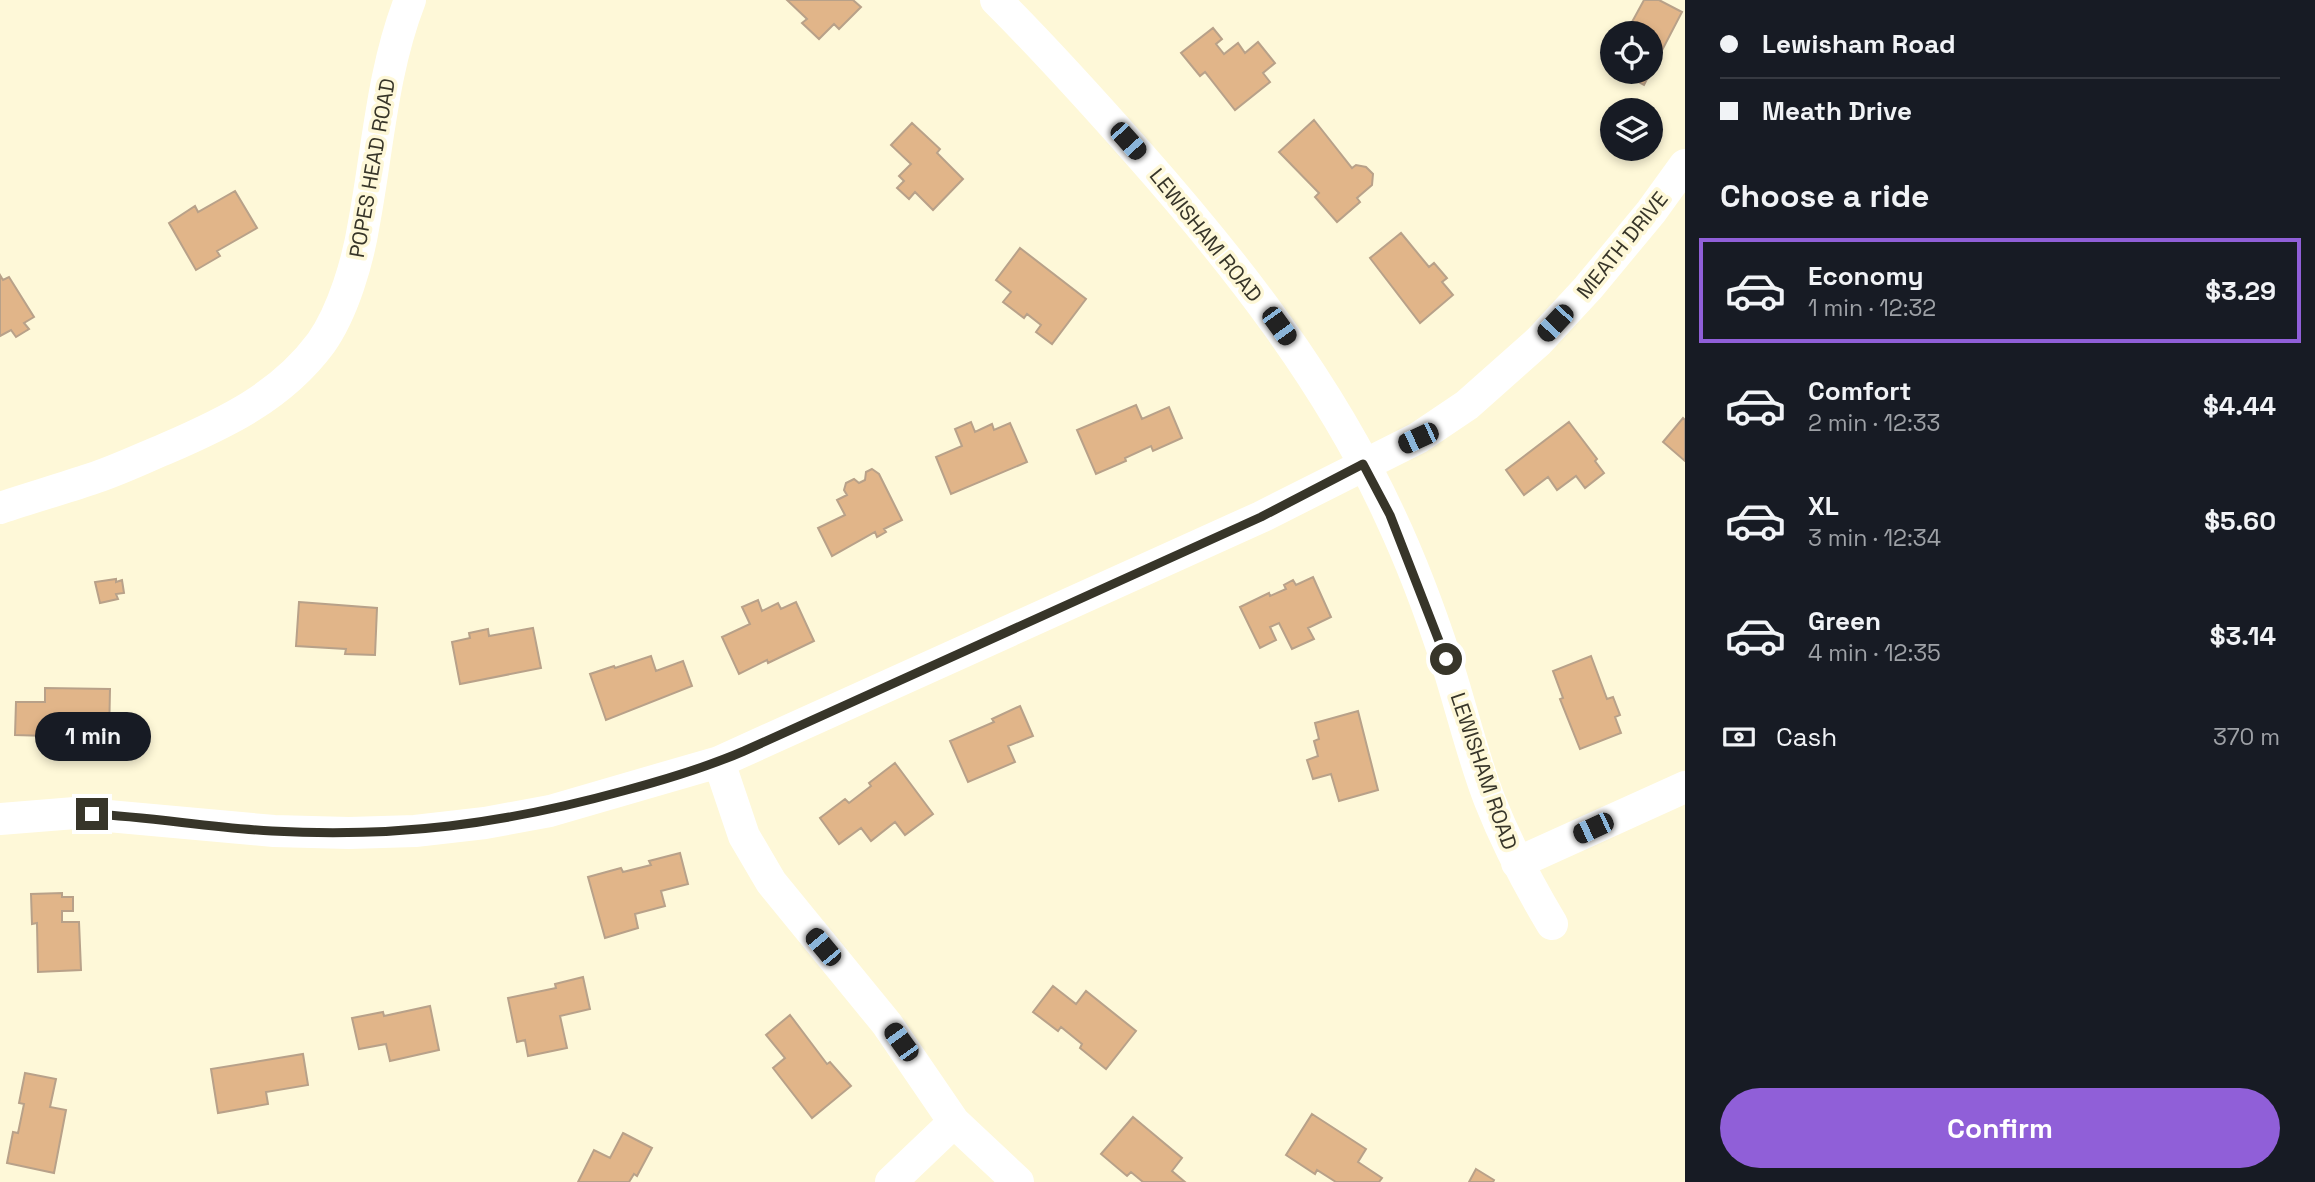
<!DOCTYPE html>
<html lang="en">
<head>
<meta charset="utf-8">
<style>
  :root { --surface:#171b24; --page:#20242c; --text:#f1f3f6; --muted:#9ea1a6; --line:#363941; --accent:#905fd8 }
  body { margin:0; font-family:"Space Grotesk",sans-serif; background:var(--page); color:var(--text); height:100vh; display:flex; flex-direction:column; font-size:26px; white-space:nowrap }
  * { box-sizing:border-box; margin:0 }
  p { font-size:23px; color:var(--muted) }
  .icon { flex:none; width:38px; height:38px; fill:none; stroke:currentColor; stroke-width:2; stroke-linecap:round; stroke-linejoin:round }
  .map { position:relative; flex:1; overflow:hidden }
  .panel { display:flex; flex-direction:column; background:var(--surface); width:630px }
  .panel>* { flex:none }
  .banner { display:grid; align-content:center; height:154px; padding:0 35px; background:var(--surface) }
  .controls { position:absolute; left:1600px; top:21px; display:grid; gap:14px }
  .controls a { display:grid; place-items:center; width:63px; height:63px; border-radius:50%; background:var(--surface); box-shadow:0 4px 10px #0003; font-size:35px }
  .end { position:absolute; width:32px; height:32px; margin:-16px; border:9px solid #373529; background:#fff; box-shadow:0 0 0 4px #fff }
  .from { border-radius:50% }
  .bubble { position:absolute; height:49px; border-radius:24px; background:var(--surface); box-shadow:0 4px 10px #0003; font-size:23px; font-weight:700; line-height:49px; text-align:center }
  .car { position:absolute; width:21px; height:42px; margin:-21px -10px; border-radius:9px; box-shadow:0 0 5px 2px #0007; background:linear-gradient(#222 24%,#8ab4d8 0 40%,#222 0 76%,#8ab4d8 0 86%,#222 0) }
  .banner b { display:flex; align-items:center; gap:24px; height:66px; font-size:26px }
  .banner b+b { border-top:2px solid var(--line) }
  .banner i { width:18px; height:18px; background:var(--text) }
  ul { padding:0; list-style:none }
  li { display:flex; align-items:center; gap:21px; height:105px; margin:0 14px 10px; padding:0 21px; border:4px solid transparent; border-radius:0px }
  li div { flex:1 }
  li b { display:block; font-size:26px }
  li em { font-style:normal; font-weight:700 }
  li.on { border-color:var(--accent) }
  li>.icon { width:63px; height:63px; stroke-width:1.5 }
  h2 { padding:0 35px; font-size:32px; line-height:84px }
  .pay { display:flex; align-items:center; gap:18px; height:77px; padding:0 35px; font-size:26px }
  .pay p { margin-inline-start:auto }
  .action { display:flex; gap:14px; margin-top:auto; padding:14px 35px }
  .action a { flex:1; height:80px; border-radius:42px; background:var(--accent); color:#fff; font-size:28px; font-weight:700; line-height:80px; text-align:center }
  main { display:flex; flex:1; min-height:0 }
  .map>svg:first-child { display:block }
  .building { fill:#e1b589; stroke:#b8a189; stroke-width:2 }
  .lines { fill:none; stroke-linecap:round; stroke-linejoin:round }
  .minor { stroke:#fff; stroke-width:32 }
  .route { stroke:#373529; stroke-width:9 }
  .labels { text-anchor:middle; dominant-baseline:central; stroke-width:7; stroke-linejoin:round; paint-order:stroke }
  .street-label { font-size:21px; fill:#373529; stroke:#fef8d8 }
</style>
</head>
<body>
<main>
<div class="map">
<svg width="1685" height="1182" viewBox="0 0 1685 1182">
  <rect width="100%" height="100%" fill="#fef8d8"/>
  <path class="building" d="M787,0H853L861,7L839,29L834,24L819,39L802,23L807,19Z
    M1644,0H1659L1682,12L1644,85L1620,72H1650V33H1626Z
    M1213,28L1222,39L1216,44L1224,54L1238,43L1245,53L1258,42L1275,63L1263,73L1270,82L1235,110L1205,72L1200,76L1181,53Z
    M1314,120L1352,168L1356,165L1366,167L1373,174L1372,185L1357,198L1360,202L1337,222L1315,197L1319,193L1279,152Z
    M912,123L940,149L937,153L963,179L933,210L915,192L909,199L897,188L904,181L899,176L911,164L891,145Z
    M235,191L257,228L217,251L220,256L196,270L169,223L195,206L198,212Z
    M1401,233L1429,267L1434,263L1447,278L1442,282L1453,295L1420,323L1370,258Z
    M1020,248L1086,299L1052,344L1036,332L1041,325L1027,314L1024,318L1003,302L1011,292L996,280Z
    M0,275L3,280L9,277L34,317L24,323L29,329L16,337L11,330L0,336Z
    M1136,405L1142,419L1169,407L1182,438L1153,451L1151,446L1125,458L1126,461L1096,474L1077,430Z
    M1683,418L1685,420V461L1663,442Z
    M971,422L975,432L992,424L994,430L1010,423L1027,462L951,494L936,457L962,446L955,429Z
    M1569,422L1597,459L1595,461L1604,473L1585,488L1576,476L1557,490L1548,477L1524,495L1506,470Z
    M872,469L879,474L902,520L884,529L886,532L877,537L875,532L832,556L818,528L845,515L837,500L847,495L844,490L846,483L854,479L859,483L865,480L866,472Z
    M1313,577L1331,617L1308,628L1314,639L1292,649L1279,623L1270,627L1276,640L1260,648L1240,607L1269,593L1270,596L1286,589L1284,585L1293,580L1296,585Z
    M116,579V582L122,580L124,593L116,594L118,599L100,603L95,582Z
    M758,600L762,611L778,603L781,609L796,602L814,641L768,663L767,660L739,674L722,637L750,624L742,607Z
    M299,602L377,608L375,655L345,654L346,649L296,646Z
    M533,628L541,668L460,684L452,642L470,638L469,633L488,629L489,636Z
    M651,656L656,671L683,661L692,686L606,720L590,674L614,666L615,668Z
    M1591,656L1607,699L1613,697L1620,715L1615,717L1621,733L1580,749L1560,699L1563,698L1553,671Z
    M45,688L110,689L109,737H75V733L47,732V736L15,735L16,702H45Z
    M1020,706L1033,736L1008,746L1015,762L968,782L950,741L994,722L992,719Z
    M1358,711L1378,790L1339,801L1331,774L1313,779L1307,760L1318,756L1314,741L1319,739L1315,723Z
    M895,763L933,814L905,835L895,822L871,841L861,828L839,844L820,818L845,799L849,803L871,786L869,783Z
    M680,853L688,884L661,891L665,906L635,914L638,928L605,938L588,877L621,868L623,872L651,865L649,861Z
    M62,893V897H73V911H62V922H79L81,970L38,972L37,923L32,924L31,894Z
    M583,977L590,1009L560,1016L567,1048L528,1056L525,1040L517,1042L508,998L556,988L555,984Z
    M1053,986L1076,1004L1086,991L1136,1031L1106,1069L1080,1048L1082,1044L1061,1027L1058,1031L1033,1012Z
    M430,1006L439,1050L390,1061L386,1044L359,1049L352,1018L383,1012L384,1016Z
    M790,1015L827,1064L830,1062L851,1086L812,1118L773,1068L785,1058L766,1035Z
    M303,1054L308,1085L266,1092L268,1104L218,1113L211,1069Z
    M25,1073L56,1079L50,1107L66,1110L54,1173L7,1163L13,1132L18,1133L24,1104L19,1103Z
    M1312,1114L1366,1149L1358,1162L1382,1178L1379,1182H1336L1317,1170L1315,1174L1286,1155Z
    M1133,1117L1182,1158L1172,1171L1185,1182H1143L1131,1172L1127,1176L1101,1154Z
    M623,1133L652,1148L637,1176L634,1174L629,1182H578L594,1150L610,1158Z
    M1476,1169L1494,1180L1493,1182H1469Z"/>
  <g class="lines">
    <path class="minor" d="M996,0C1045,49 1092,101 1138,153C1236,264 1328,381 1390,516C1412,563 1430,611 1446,660C1461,706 1472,755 1490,801C1507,844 1528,884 1552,924
      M0,508C30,498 61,489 91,479C116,471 141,459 165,449C225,423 281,397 321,343C343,312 358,261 364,223C378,148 382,72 410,0
      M719,762L744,836L771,882L887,1024L954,1122L1018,1182
      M0,819L75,813L274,831L349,833L415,831L485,823L550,811L719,762L1261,517L1418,438L1467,405L1539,341L1588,288L1651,212L1685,165
      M1517,863L1685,787
      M891,1182L954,1122"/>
  </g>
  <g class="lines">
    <path class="route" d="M92,814C152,817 212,828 272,831C397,838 503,824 623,791C664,780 705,768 744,751L1261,517L1363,464L1390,515L1446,659"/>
  </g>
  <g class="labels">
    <g class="street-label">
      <text transform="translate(372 168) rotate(-80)">POPES HEAD ROAD</text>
      <text transform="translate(1206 235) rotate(51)">LEWISHAM ROAD</text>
      <text transform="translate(1622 245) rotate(-51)">MEATH DRIVE</text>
      <text transform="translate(1484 771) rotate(71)">LEWISHAM ROAD</text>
    </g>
  </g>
</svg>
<div class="controls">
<a><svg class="icon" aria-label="locate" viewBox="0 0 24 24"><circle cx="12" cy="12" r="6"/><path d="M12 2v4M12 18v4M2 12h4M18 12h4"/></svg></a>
<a><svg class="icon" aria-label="layers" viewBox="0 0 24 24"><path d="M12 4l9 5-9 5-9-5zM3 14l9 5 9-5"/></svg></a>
</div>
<i class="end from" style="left:1446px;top:659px"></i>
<i class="end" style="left:92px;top:814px"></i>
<div class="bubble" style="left:35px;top:712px;width:116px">1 min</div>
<i class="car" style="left:1128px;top:141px;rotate:138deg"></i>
<i class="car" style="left:1555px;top:323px;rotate:223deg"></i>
<i class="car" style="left:1279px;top:326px;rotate:144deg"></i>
<i class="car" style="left:1418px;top:438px;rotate:245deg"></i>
<i class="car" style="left:1593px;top:828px;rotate:245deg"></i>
<i class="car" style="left:823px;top:947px;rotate:320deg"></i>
<i class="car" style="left:901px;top:1042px;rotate:324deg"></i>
</div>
<section class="panel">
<div class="banner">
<b><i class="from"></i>Lewisham Road</b>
<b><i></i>Meath Drive</b>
</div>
<h2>Choose a ride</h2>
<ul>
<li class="on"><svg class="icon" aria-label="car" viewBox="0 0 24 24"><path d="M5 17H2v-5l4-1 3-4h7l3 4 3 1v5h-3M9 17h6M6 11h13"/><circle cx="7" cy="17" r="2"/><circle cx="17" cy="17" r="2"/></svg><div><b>Economy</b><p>1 min · 12:32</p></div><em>$3.29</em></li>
<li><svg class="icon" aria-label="car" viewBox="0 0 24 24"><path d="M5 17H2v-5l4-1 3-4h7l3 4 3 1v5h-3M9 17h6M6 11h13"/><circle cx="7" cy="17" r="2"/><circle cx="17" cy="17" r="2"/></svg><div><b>Comfort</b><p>2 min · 12:33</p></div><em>$4.44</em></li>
<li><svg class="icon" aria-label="car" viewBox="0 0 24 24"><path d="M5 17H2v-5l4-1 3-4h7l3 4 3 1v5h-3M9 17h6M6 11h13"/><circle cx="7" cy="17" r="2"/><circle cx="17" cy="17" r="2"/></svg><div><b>XL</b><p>3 min · 12:34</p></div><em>$5.60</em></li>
<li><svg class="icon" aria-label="car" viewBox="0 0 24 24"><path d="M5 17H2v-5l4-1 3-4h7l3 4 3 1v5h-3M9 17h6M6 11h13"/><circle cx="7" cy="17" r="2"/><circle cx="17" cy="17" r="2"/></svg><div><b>Green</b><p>4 min · 12:35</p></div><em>$3.14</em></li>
</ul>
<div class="pay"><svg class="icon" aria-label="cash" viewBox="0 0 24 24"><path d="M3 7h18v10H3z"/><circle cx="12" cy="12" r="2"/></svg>Cash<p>370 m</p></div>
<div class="action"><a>Confirm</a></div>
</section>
</main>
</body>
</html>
